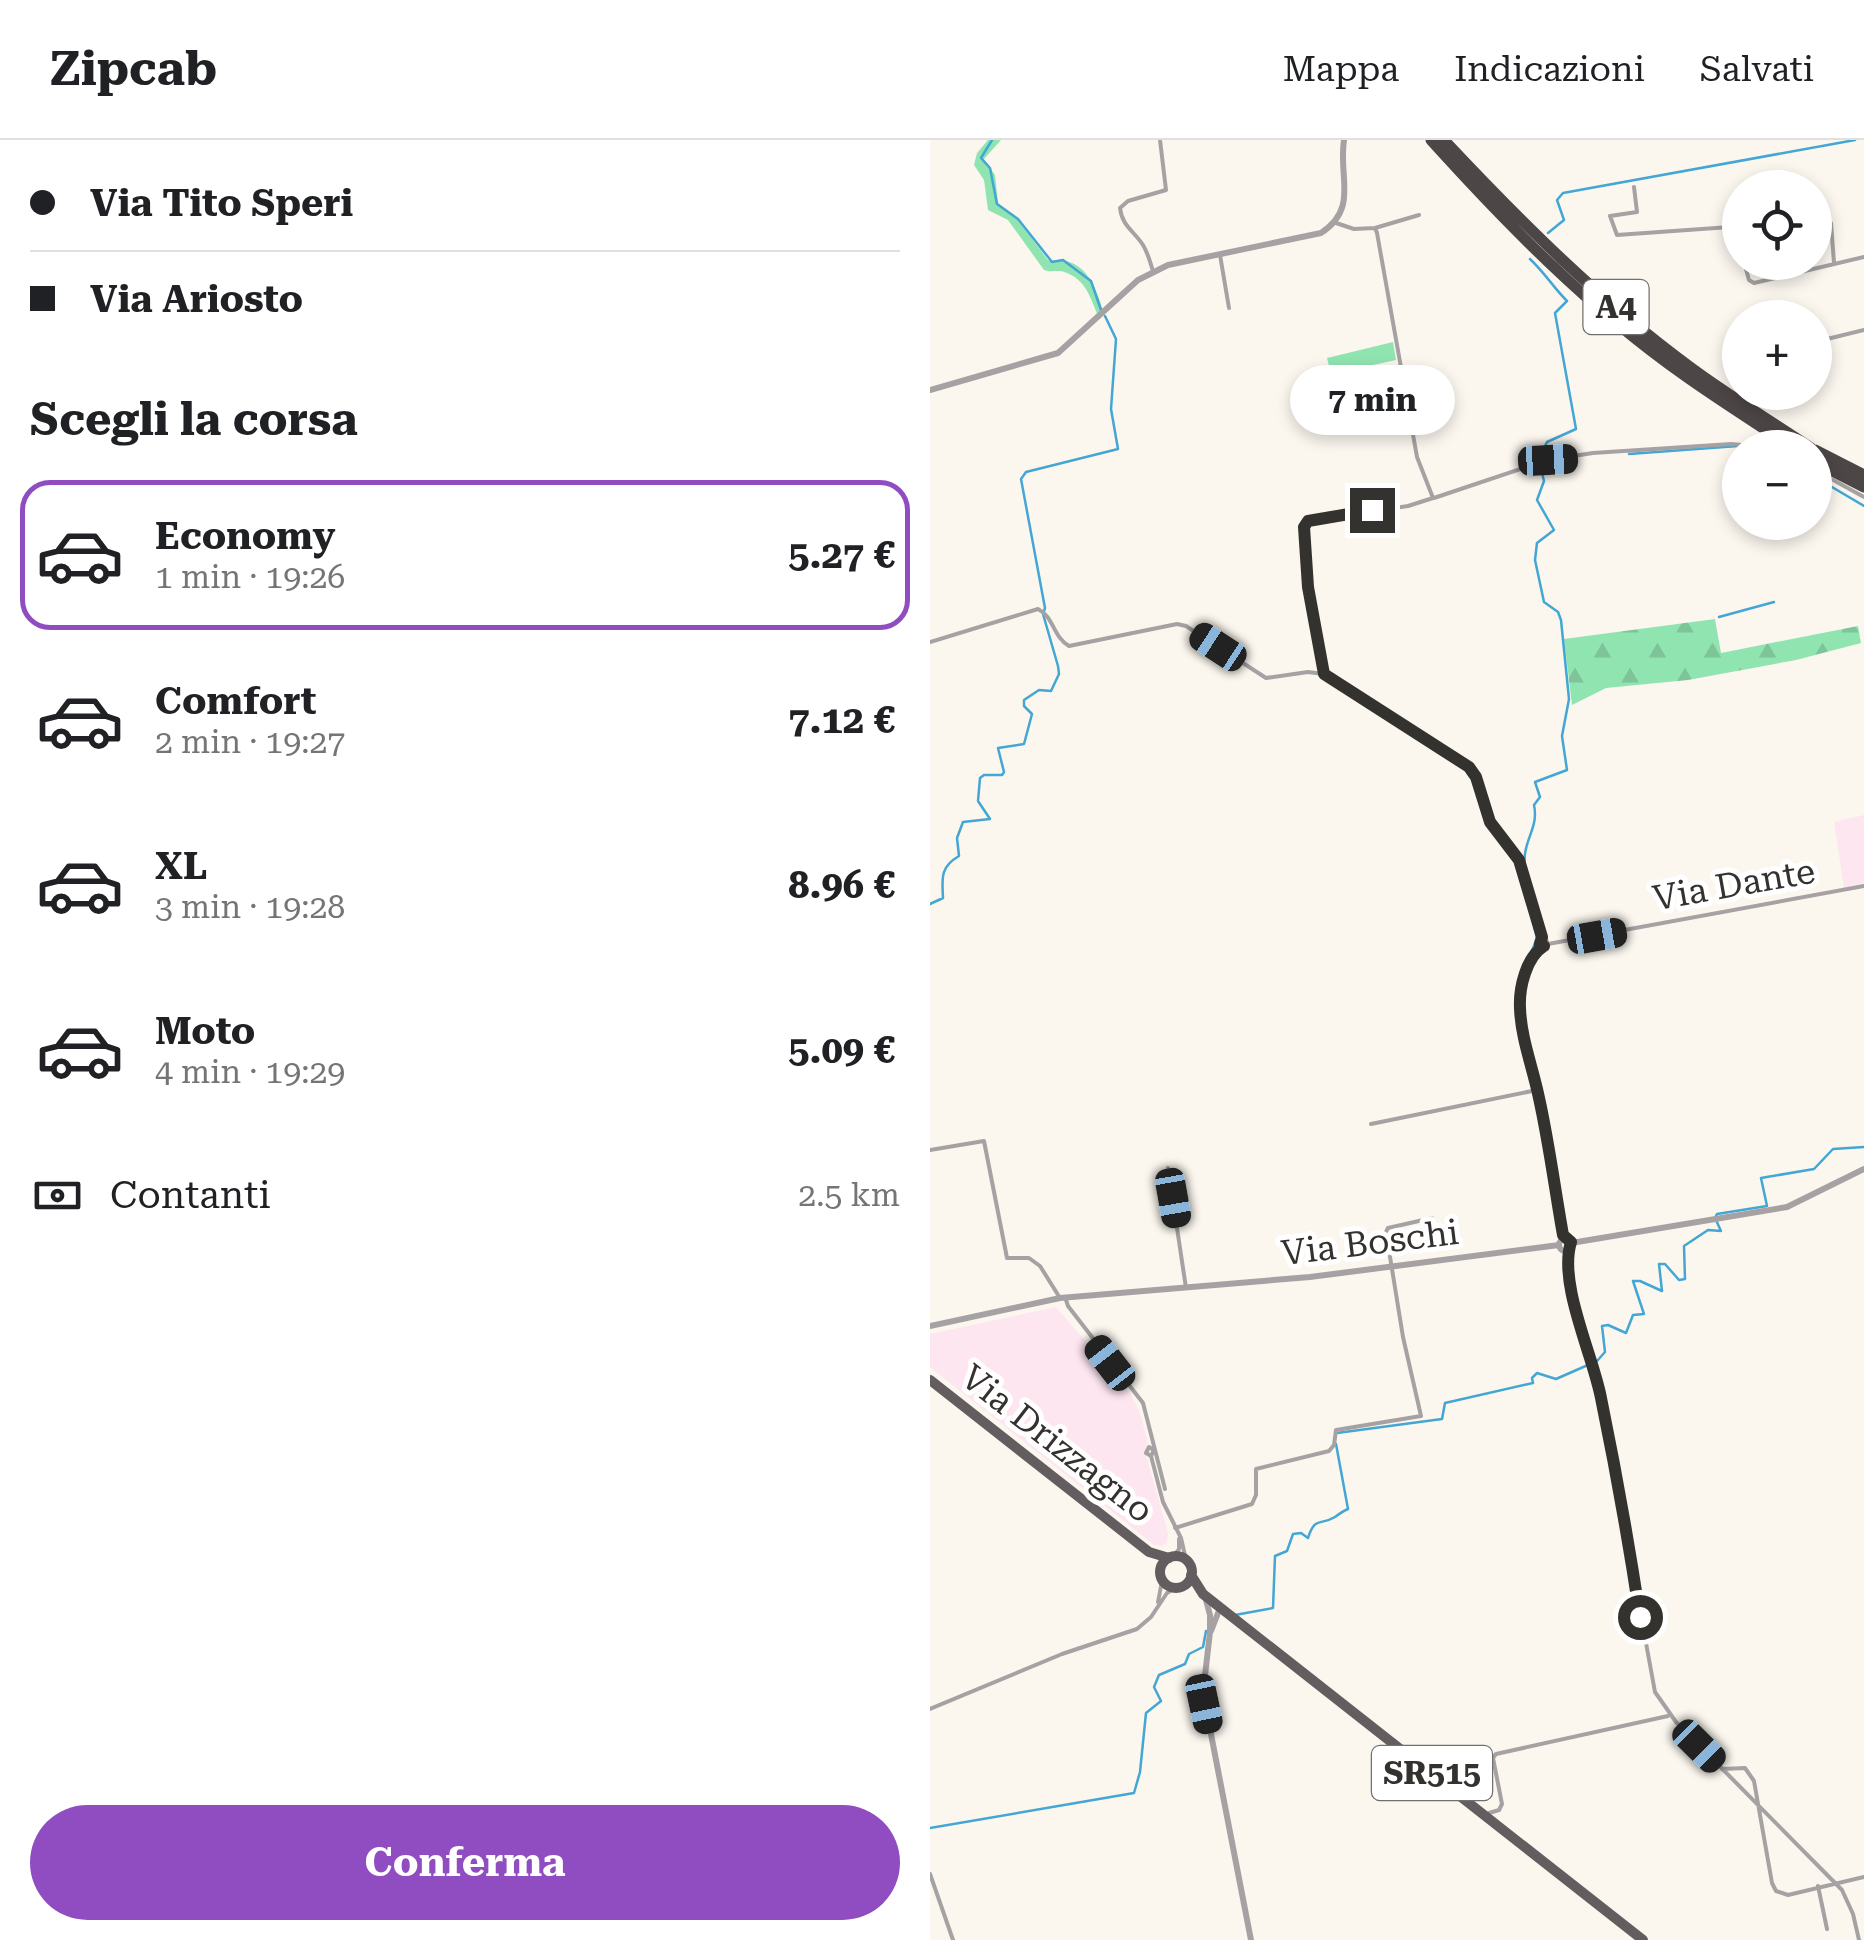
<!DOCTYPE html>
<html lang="it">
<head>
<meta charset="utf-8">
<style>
  :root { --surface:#fff; --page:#f2f2f2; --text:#202124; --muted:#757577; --line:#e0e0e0; --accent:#904dc1 }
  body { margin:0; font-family:"Roboto Serif",serif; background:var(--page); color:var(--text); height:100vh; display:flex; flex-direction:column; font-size:38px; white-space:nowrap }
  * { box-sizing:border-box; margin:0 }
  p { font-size:32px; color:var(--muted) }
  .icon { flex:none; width:55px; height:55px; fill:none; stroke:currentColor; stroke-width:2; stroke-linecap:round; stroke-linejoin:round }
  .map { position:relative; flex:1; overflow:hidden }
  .side { display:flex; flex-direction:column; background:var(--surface); width:930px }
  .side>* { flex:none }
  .guide { display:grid; align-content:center; height:220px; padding:0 30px; background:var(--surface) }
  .fabs { position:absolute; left:792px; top:30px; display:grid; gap:20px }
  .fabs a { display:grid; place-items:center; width:110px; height:110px; border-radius:50%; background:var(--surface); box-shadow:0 5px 15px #0003; font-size:50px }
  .end { position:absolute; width:45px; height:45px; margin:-22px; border:12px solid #34322f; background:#fff; box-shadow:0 0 0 5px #fff }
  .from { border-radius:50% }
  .bubble { position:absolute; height:70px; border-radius:35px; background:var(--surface); box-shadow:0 5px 15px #0003; font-size:32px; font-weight:700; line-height:70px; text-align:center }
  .car { position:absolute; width:30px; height:60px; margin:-30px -15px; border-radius:12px; box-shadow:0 0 8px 2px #0007; background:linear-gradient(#222 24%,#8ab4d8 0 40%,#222 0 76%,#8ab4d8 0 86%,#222 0) }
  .guide b { display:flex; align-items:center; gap:35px; height:95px; font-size:38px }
  .guide b+b { border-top:2px solid var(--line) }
  .guide i { width:25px; height:25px; background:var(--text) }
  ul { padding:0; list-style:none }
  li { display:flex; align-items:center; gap:30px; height:150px; margin:0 20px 15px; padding:0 10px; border:5px solid transparent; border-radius:30px }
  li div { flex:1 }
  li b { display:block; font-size:38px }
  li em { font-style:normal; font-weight:700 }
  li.current { border-color:var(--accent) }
  li>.icon { width:90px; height:90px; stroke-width:1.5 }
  h2 { padding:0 30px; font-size:45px; line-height:120px }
  .pay { display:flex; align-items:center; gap:25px; height:110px; padding:0 30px; font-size:38px }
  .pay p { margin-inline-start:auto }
  .action { display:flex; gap:20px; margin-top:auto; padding:20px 30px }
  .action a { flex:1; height:115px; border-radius:60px; background:var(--accent); color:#fff; font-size:40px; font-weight:700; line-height:115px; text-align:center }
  header { display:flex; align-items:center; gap:60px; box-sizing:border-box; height:140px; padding:0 50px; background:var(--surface); border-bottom:2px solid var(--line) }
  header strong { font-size:48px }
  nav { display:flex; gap:55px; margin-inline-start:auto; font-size:35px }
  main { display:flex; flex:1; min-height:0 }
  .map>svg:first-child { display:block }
  .industrial { fill:#fee6f0 }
  .green { fill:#90e4b0 }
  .forest { fill:url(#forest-firs) }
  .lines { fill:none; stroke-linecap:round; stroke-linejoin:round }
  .stream { stroke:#43a6d4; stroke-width:2.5 }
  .minor { stroke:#a6a2a3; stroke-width:4 }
  .tertiary { stroke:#a6a2a3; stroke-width:6 }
  .primary { stroke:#645d5f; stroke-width:10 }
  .motorway { stroke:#4d4647; stroke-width:11 }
  .route { stroke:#34322f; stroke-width:12 }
  .labels { text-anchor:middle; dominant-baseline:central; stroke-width:10; stroke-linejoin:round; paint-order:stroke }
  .shield { fill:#fff; stroke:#71706d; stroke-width:2.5 }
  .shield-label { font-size:32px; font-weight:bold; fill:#34322f }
  .street-label { font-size:35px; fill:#34322f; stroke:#fff }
</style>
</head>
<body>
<header>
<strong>Zipcab</strong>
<nav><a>Mappa</a><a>Indicazioni</a><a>Salvati</a></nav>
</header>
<main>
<section class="side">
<div class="guide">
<b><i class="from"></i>Via Tito Speri</b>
<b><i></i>Via Ariosto</b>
</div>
<h2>Scegli la corsa</h2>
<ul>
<li class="current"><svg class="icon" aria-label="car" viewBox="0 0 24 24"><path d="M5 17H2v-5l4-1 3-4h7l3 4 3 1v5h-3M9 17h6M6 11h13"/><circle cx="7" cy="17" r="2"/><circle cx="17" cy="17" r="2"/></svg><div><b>Economy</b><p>1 min · 19:26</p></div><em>5.27 €</em></li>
<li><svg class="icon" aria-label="car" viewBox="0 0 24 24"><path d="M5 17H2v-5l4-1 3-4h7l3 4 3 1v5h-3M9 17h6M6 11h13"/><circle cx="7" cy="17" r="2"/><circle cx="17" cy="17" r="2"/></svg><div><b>Comfort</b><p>2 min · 19:27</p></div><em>7.12 €</em></li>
<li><svg class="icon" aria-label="car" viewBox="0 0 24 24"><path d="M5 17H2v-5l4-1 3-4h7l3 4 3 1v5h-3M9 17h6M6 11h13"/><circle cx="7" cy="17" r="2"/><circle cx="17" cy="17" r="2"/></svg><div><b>XL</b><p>3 min · 19:28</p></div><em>8.96 €</em></li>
<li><svg class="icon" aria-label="car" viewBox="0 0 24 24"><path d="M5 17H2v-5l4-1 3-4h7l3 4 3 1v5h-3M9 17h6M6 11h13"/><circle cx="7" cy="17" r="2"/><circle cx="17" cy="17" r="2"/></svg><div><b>Moto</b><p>4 min · 19:29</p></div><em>5.09 €</em></li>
</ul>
<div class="pay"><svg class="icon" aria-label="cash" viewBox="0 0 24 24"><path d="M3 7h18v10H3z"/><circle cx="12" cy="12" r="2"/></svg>Contanti<p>2.5 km</p></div>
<div class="action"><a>Conferma</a></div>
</section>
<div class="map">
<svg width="934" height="1800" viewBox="0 0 934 1800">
  <defs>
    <pattern id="forest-firs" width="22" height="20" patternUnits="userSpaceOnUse" patternTransform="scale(2.5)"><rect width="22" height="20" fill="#90e4b0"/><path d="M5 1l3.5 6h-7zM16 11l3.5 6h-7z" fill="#7dc498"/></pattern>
  </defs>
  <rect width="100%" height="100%" fill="#fbf7ef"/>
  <path class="industrial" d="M934,675V744L914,748L904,682Z
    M126,1167L200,1253L210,1272L218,1303L216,1315L238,1393L237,1403L231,1406L224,1405L0,1227V1194Z"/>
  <path class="green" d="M58,0H71L54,19L65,35L68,63L84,75L118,120C123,121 129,120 134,121C159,124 168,154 174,174L169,178C161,160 157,141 137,133C128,129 122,133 114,130L78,80L58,70L54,40L44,25L47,13Z
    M463,202L466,220L401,234L397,218Z"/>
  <path class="forest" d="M785,479L791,513L928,486L931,503L866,520L758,540L676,548L642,565L634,499Z"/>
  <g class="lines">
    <path class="stream" d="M62,0L51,18L60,28L67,64L88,79L122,122L133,120L161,141L171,170
      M618,93L634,80L627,60L633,53L925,0
      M600,119C615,133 623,147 637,161L625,173L646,289L617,302L608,321
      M699,314L808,306
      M609,325L610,326
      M885,337L934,366
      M789,477L844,462
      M598,740C586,703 610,693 604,665L610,657L605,642L637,630L632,596L639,559L631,480L628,472L614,462L605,420L607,403L624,390L607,360L614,341L611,329
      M593,741L607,798L601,813
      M0,764L13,758C12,738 10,727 29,716L27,698L33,682L60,679L48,661L50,638L54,635H72L74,632L68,608L94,604L102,574L94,566V560L109,550L121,551L129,534L128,526L113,474L115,468L91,339L96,332L188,309L181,269L186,199L175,176
      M407,1293L512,1279L515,1263L603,1243L602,1238L607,1233L626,1239L667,1221L675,1212L672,1186L678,1185L696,1193L703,1175L714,1174L703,1141H710L732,1151L729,1124H735L749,1140L755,1139L754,1106L778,1090L791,1091L785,1078L787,1074L837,1066L831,1038L884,1029L903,1009L934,1007
      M305,1475L343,1468L345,1416L357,1411L363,1394L371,1393L378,1398C385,1376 390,1386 405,1377C409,1374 413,1371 418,1369L406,1304
      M0,1688L204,1653L210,1632L216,1573L231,1561L224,1547L229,1535L255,1524L259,1514L273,1507L276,1491"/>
    <path class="minor" d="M704,47L707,72L680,76L687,95L800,87L806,91L810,104
      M885,83H901L904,123
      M445,88L489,75
      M290,115L299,168
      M814,122L819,140L824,143L934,117
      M223,131C220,122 218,113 213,105C204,91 192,86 190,68L198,61L236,50L230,0
      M885,202L934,190
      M885,215V220
      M885,330L934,357
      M504,358L617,320L663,313L801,304L842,308
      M0,502L108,469C124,477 123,497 139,506L247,484L256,486L336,538L378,532L394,534L539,627L546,637L561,682L589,720L612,797
      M394,534L378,447L374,387L378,381L478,366L503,358L487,317L447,93L445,88L424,89L406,83
      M615,797L618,804L612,806L609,801Z
      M609,802L593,841L591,882L637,1099
      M618,804L934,746
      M441,984L607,950
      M0,1010L54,1001L77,1118H99L110,1126L130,1158
      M238,1028L256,1148
      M638,1110L651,1191L671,1258L725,1552L746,1582L912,1750L923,1774L929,1800
      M135,1157L138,1166L213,1263L235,1349
      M221,1316L224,1310L219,1307L216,1313L221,1316L233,1362L251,1398L256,1420
      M245,1388L322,1364L326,1355V1329L399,1311L404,1305L406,1290L491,1276L473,1197L456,1092L458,1088L502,1078
      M243,1417L249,1409V1399
      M228,1462L232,1441
      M0,1569L132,1514L207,1489L221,1477L237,1453L245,1448
      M792,1629L815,1628L824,1641L842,1743L846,1751L858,1755L934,1737
      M559,1673L569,1670L572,1664L563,1618L566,1614L738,1576
      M0,1734L23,1800
      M888,1746L897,1789"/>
    <path class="tertiary" d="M0,250L128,213L208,140L238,125L391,93C429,68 408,37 414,0
      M629 1105a6 6 0 1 1 12 0a6 6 0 1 1-12 0Z
      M641,1103L857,1067L934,1029
      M0,1186L130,1158L380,1137L629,1105
      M276,1460L280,1475V1492L273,1553L321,1800
      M281,1491L290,1468"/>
    <path class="primary" d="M0,1240L219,1412L239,1418
      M230 1432a16 16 0 1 1 32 0a16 16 0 1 1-32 0Z
      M261,1435L273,1454L713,1800"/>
    <path class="motorway" d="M501,0C577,84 660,169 754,235C789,260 826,283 863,308
      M514,0C590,81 670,161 760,227C799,256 841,281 881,308
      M885,310L934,335
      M885,322L934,347"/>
  </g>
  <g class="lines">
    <path class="route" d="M442,370L378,381L374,387L378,447L394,534L539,627L546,637L560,682L589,720L612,797L610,804L614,806C596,817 589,848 590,868C591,899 603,928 609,958C619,1003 625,1050 633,1095L641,1102C628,1144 663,1215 671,1258C686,1331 699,1404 710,1477"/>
  </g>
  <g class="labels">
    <g class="shield">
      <rect x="653.5" y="140" width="65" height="54" rx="8"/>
      <rect x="442" y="1606" width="120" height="54" rx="8"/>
    </g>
    <g class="shield-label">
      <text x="686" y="167">A4</text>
      <text x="502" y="1633">SR515</text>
    </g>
    <g class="street-label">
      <text transform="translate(804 745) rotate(-10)">Via Dante</text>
      <text transform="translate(440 1103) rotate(-7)">Via Boschi</text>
      <text transform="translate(127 1304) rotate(38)">Via Drizzagno</text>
    </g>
  </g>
</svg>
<div class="fabs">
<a><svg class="icon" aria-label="locate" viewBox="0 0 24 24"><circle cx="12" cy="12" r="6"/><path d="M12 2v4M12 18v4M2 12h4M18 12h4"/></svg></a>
<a>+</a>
<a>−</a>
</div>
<i class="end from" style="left:710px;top:1477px"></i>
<i class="end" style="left:442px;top:370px"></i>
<div class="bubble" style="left:360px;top:225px;width:165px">7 min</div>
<i class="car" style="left:618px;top:320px;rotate:87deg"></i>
<i class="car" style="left:288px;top:507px;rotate:303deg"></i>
<i class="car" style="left:667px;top:796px;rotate:80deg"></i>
<i class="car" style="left:243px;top:1058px;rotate:170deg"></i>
<i class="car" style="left:180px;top:1223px;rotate:322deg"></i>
<i class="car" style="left:274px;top:1564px;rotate:168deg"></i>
<i class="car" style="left:769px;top:1606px;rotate:135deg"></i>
</div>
</main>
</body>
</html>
